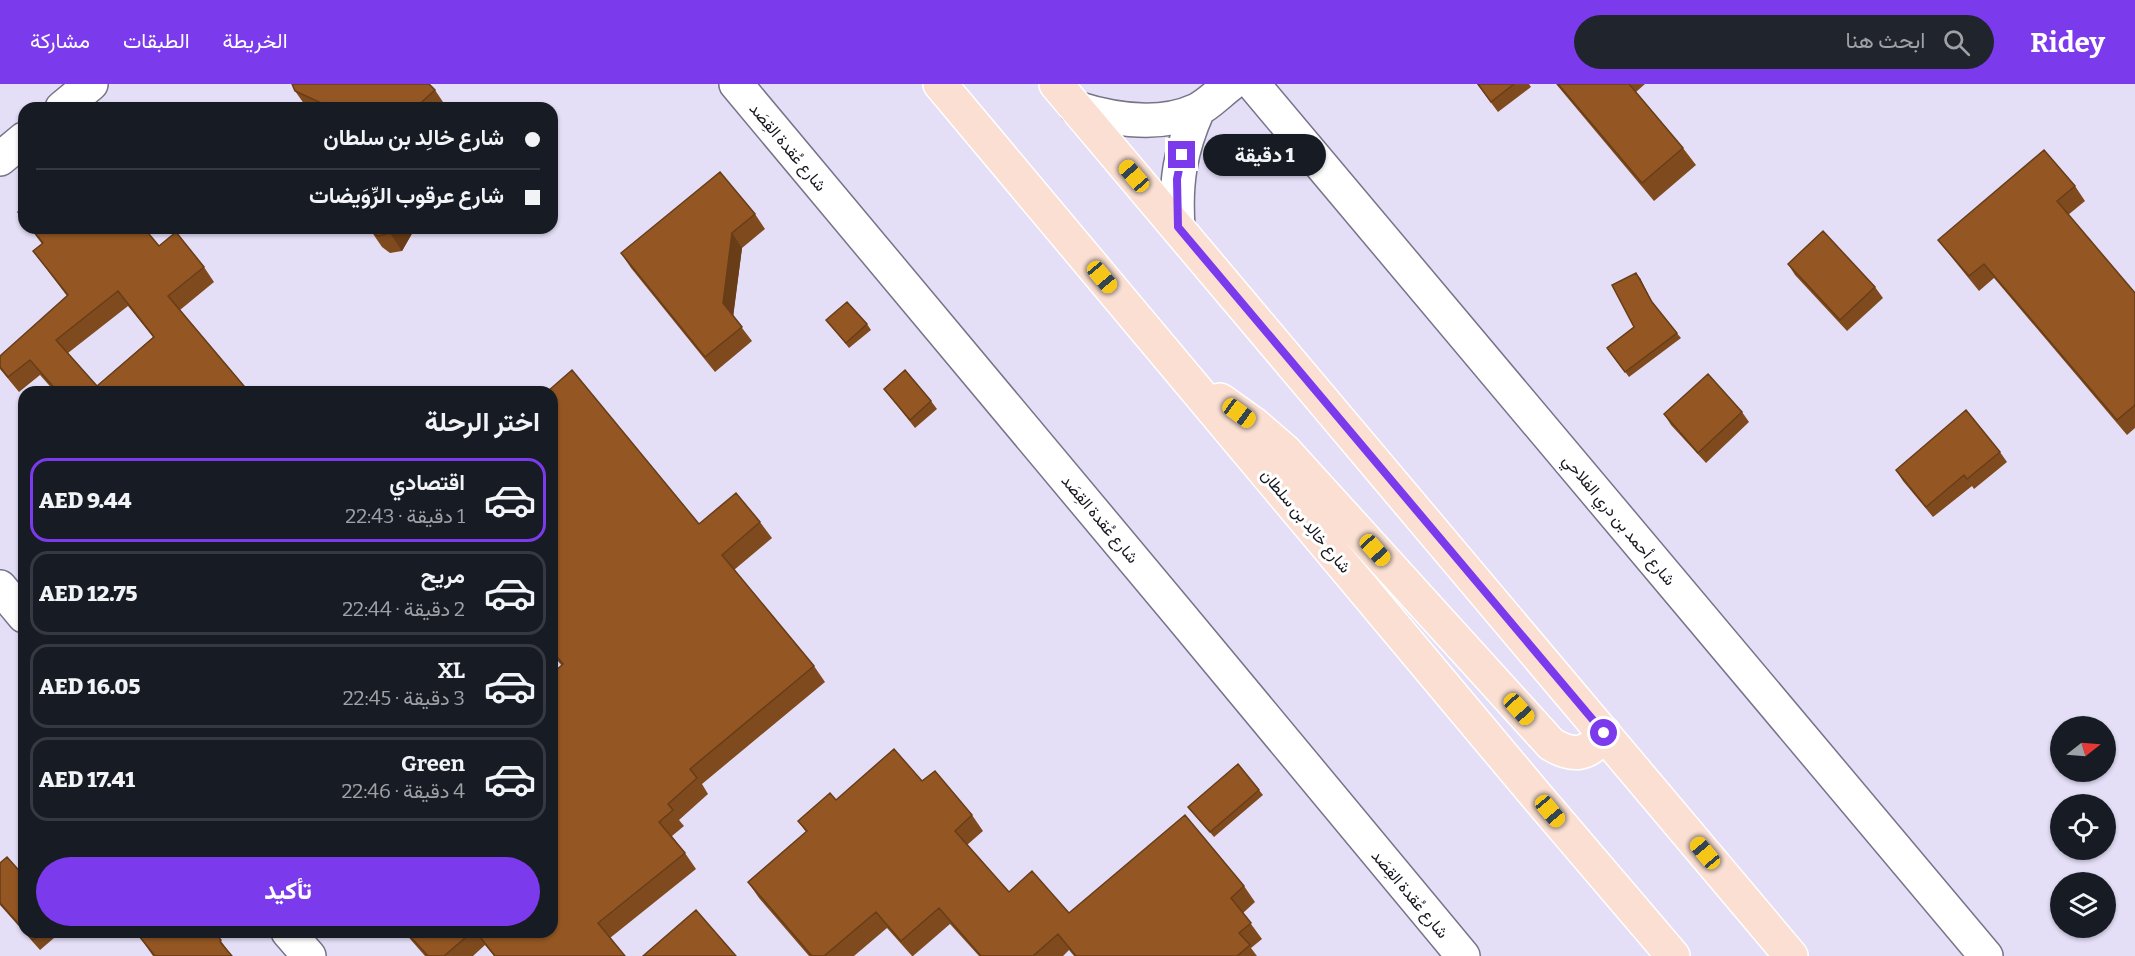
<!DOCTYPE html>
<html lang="ar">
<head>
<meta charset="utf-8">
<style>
  :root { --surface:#171b24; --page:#20242c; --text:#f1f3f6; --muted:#9ea1a6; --line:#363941; --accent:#7c3aed }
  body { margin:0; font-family:Bitter,Vazirmatn,serif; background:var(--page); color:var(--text); direction:rtl; height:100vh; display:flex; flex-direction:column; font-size:22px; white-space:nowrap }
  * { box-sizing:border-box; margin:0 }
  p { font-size:20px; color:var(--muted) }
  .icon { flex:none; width:33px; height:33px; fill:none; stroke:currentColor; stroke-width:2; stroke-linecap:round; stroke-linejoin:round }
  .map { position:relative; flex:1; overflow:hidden; direction:ltr }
  .details { position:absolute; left:18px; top:302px; width:540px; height:552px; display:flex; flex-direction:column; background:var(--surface); border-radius:18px; box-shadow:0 2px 4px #0004; direction:rtl }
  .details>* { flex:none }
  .guide { position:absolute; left:18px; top:18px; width:540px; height:132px; border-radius:18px; box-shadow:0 2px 4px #0004; direction:rtl; display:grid; align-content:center; height:132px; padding:0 18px; background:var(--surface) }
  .needle { width:39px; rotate:73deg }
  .fabs { position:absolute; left:2050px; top:632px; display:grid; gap:12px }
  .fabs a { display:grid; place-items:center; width:66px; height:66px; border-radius:50%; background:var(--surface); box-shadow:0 2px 4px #0004; font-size:30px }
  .end { position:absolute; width:27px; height:27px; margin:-14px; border:8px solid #7c3aed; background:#fff; box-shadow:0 0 0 3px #fff }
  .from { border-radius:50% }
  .bubble { position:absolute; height:42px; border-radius:21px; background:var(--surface); box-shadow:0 2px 4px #0004; font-size:20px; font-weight:800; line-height:42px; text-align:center; direction:rtl }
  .car { position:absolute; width:18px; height:36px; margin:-18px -9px; border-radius:8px; box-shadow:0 0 4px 2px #0007; background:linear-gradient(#f5c518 24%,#345 0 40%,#f5c518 0 76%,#345 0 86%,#f5c518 0) }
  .guide b { display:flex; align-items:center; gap:21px; height:57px; font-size:22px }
  .guide b+b { border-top:2px solid var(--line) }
  .guide i { width:15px; height:15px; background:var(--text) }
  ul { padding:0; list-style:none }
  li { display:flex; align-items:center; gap:18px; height:84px; margin:0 12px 9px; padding:0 6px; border:3px solid var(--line); border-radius:18px }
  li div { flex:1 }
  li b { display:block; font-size:22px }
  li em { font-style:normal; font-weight:800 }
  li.current { border-color:var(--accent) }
  li>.icon { width:54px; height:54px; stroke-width:1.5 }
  h2 { padding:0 18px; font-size:27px; line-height:72px }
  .button { display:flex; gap:12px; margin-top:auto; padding:12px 18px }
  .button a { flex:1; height:69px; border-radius:36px; background:var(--accent); color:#fff; font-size:24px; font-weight:800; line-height:69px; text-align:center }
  header { display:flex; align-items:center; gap:36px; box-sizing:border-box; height:84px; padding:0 30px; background:var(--accent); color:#fff }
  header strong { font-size:28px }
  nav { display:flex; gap:33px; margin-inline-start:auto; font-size:21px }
  .search { width:420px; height:54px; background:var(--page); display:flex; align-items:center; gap:15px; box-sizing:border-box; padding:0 21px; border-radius:33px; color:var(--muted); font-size:22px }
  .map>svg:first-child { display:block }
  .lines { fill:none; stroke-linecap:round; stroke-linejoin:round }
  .minor-casing { stroke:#777388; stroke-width:36 }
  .major-casing { stroke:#fff; stroke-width:36 }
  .minor { stroke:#fff; stroke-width:33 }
  .major { stroke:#fadfd2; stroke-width:33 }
  .wall { fill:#7f4b1e; fill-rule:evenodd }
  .shaded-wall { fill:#683d18 }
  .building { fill:#945723; stroke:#683d18; stroke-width:1.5; fill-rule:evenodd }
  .route { stroke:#7c3aed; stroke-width:8 }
  .labels { text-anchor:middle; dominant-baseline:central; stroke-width:6; stroke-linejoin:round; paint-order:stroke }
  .street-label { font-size:16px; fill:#16141d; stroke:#fff }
</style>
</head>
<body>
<header>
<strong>Ridey</strong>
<div class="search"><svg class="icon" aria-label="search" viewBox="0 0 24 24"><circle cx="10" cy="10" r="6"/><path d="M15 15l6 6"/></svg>ابحث هنا</div>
<nav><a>الخريطة</a><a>الطبقات</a><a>مشاركة</a></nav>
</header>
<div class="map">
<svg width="2135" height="872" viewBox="0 0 2135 872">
  <rect width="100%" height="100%" fill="#e4dff7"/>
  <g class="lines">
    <defs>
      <path id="minor" d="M736,0L1179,530L1463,872
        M1253,0L1986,872
        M62,24L91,0
        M1076,24C1114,36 1160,43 1197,26C1209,20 1220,8 1231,0
        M0,75L24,55
        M1178,143C1175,99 1180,66 1198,26
        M0,503L24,532
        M288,848L309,872"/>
      <path id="major" d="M940,0L1534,709L1673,872
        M1056,0L1791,872
        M1220,316L1255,341L1285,367L1551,660C1573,674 1590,671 1604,649"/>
    </defs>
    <use href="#minor" class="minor-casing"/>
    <use href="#major" class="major-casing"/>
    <use href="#minor" class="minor"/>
    <use href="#major" class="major"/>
  </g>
  <path class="wall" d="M1477,0H1529L1531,3L1498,28Z
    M1556,0H1645L1636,8L1683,64L1696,81L1654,117Z
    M435,6L447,24H307L295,7Z
    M2075,102L2085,117L2068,131L2135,209V344L2127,351L1994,194L1979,207L1949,170L1938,156Z
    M755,130L765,145L742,164L733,232L752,257L715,288L631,184L621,169Z
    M30,144H144L159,162L204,183L214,198L180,226L249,308H55L40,291L19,308L0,285V272L67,212L33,167L42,160ZM128,222L153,253L97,302L68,269Z
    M369,144H416L414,146L402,167L390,169L382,163Z
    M1788,180L1875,203L1883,214L1847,247L1795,191Z
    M1640,194L1654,222L1681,254L1629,293L1607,264L1634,243Z
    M826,236L867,240L871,246L849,264Z
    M884,305L931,317L937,325L915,344Z
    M552,308L699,440L760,438L772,454L734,486L814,582L825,598L702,700L708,710L679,736L684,742L672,752L685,769L696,785L610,854L625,872H494L485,861L473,872H425L404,848H552L562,582L552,570Z
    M1742,328L1749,338L1706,379L1671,341L1664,330Z
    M2000,368L2007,378L1974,405L1972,402L1933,433L1903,397L1896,386Z
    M922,697L972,731L983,747L967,761L1009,808L1069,829L1244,802L1255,818L1243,829L1262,855L1251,864L1257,872H1074L1069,866L1063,872H979L950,840L913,872H912L887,844L854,872H809L759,814L748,798L806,748L798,737L836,716Z
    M1259,706L1263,711L1214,753L1188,723Z
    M0,779L24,792V848H61L40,866L0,821Z
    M145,848H224L218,853L232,872H153L139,852Z"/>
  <path class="shaded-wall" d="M393,144H412L414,146L402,167L390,149Z
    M732,149L742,164L733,234L723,219Z
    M1636,189L1640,194L1655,224L1652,218Z"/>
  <path class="building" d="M292,0H429L435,6L415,24H332L295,7Z
    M1478,0H1514L1491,18Z
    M1558,0H1629L1683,64L1642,99Z
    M2044,66L2075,102L2057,117L2135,209V321L2117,336L1984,180L1969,192L1938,156Z
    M720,88L755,130L732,149L723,219L742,243L705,273L621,169Z
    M24,123V135L18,128Z
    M31,144H144L159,162L176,148L204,183L168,212L249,308H58L30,276L8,293L0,283V272L68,211L33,167L43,159ZM118,207L154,253L97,302L56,256Z
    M369,144H393L390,149L378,152Z
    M1823,147L1875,203L1840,236L1788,180Z
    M1636,189L1652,218L1677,249L1625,288L1607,264L1634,243L1612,201Z
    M847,218L867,240L846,259L826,236Z
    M572,286L699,440L736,409L760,438L722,471L814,582L690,685L697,694L668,720L673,726L659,738L685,769L598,839L625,872H495L476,848H552V590L563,580L552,567V308H547Z
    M905,286L931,317L910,336L884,305Z
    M1708,290L1742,328L1698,369L1664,330Z
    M1966,326L2000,368L1967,395L1964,391L1926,423L1896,386Z
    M894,665L922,697L935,687L972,731L955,747L1009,808L1032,787L1069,829L1185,731L1244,802L1231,814L1251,839L1239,849L1250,861L1237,872H1076L1058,850L1033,872H981L939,824L901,857L876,828L824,872H812L748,798L807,747L798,737L830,709L836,716Z
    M1238,680L1259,706L1210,748L1188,723Z
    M7,773L24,792V846L0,819V779Z
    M696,826L736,872H643Z
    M25,848H43L33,856Z
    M145,848H214L221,856L220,858L232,872H155L139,852Z
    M406,848H472L444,872H428Z"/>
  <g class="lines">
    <path class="route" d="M1182,71L1177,95L1178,143L1604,649"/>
  </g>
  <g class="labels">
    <g class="street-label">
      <text transform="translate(788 63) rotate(50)">شارع عُقدة القِصَد</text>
      <text transform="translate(1100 435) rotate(50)">شارع عُقدة القِصَد</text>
      <text transform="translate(1619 436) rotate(50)">شارع أحمد بن دري الفلاحي</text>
      <text transform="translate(1306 437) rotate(50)">شارع خالِد بن سلطان</text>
      <text transform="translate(1410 810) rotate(50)">شارع عُقدة القِصَد</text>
    </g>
  </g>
</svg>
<div class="fabs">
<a><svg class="needle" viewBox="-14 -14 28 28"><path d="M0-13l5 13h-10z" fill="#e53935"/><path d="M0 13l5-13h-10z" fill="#9ea1a6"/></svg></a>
<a><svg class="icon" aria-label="locate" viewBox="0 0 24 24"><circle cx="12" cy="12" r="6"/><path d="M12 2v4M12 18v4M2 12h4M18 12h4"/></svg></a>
<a><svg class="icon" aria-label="layers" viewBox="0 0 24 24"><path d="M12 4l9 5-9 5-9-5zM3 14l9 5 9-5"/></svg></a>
</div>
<i class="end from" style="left:1604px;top:649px"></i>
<i class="end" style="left:1182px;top:71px"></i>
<div class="bubble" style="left:1203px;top:50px;width:123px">1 دقيقة</div>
<i class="car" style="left:1134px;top:92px;rotate:319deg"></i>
<i class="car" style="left:1102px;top:193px;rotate:140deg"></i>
<i class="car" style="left:1239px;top:329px;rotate:126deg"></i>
<i class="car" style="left:1375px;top:466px;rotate:138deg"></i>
<i class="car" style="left:1519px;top:625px;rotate:138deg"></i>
<i class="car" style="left:1550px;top:727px;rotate:140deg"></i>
<i class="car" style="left:1705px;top:769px;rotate:320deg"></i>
<div class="guide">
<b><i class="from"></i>شارع خالِد بن سلطان</b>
<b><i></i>شارع عرقوب الرِّوَيضات</b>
</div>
<section class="details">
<h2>اختر الرحلة</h2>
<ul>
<li class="current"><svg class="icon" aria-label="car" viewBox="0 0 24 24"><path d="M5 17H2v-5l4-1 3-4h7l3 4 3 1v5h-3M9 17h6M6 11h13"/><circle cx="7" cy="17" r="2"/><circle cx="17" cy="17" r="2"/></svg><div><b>اقتصادي</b><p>1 دقيقة · 22:43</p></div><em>AED 9.44</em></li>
<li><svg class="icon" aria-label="car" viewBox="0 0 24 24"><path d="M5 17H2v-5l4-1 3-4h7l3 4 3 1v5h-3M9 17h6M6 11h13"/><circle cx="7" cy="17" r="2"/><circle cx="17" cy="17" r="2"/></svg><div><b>مريح</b><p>2 دقيقة · 22:44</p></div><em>AED 12.75</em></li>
<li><svg class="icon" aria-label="car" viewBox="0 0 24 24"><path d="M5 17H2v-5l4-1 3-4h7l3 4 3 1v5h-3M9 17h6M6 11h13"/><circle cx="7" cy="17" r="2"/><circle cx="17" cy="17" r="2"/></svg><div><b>XL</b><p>3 دقيقة · 22:45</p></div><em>AED 16.05</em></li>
<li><svg class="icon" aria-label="car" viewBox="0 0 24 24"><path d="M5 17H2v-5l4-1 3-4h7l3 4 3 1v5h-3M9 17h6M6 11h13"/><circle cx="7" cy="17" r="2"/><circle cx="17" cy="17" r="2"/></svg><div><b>Green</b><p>4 دقيقة · 22:46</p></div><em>AED 17.41</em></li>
</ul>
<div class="button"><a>تأكيد</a></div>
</section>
</div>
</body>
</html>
